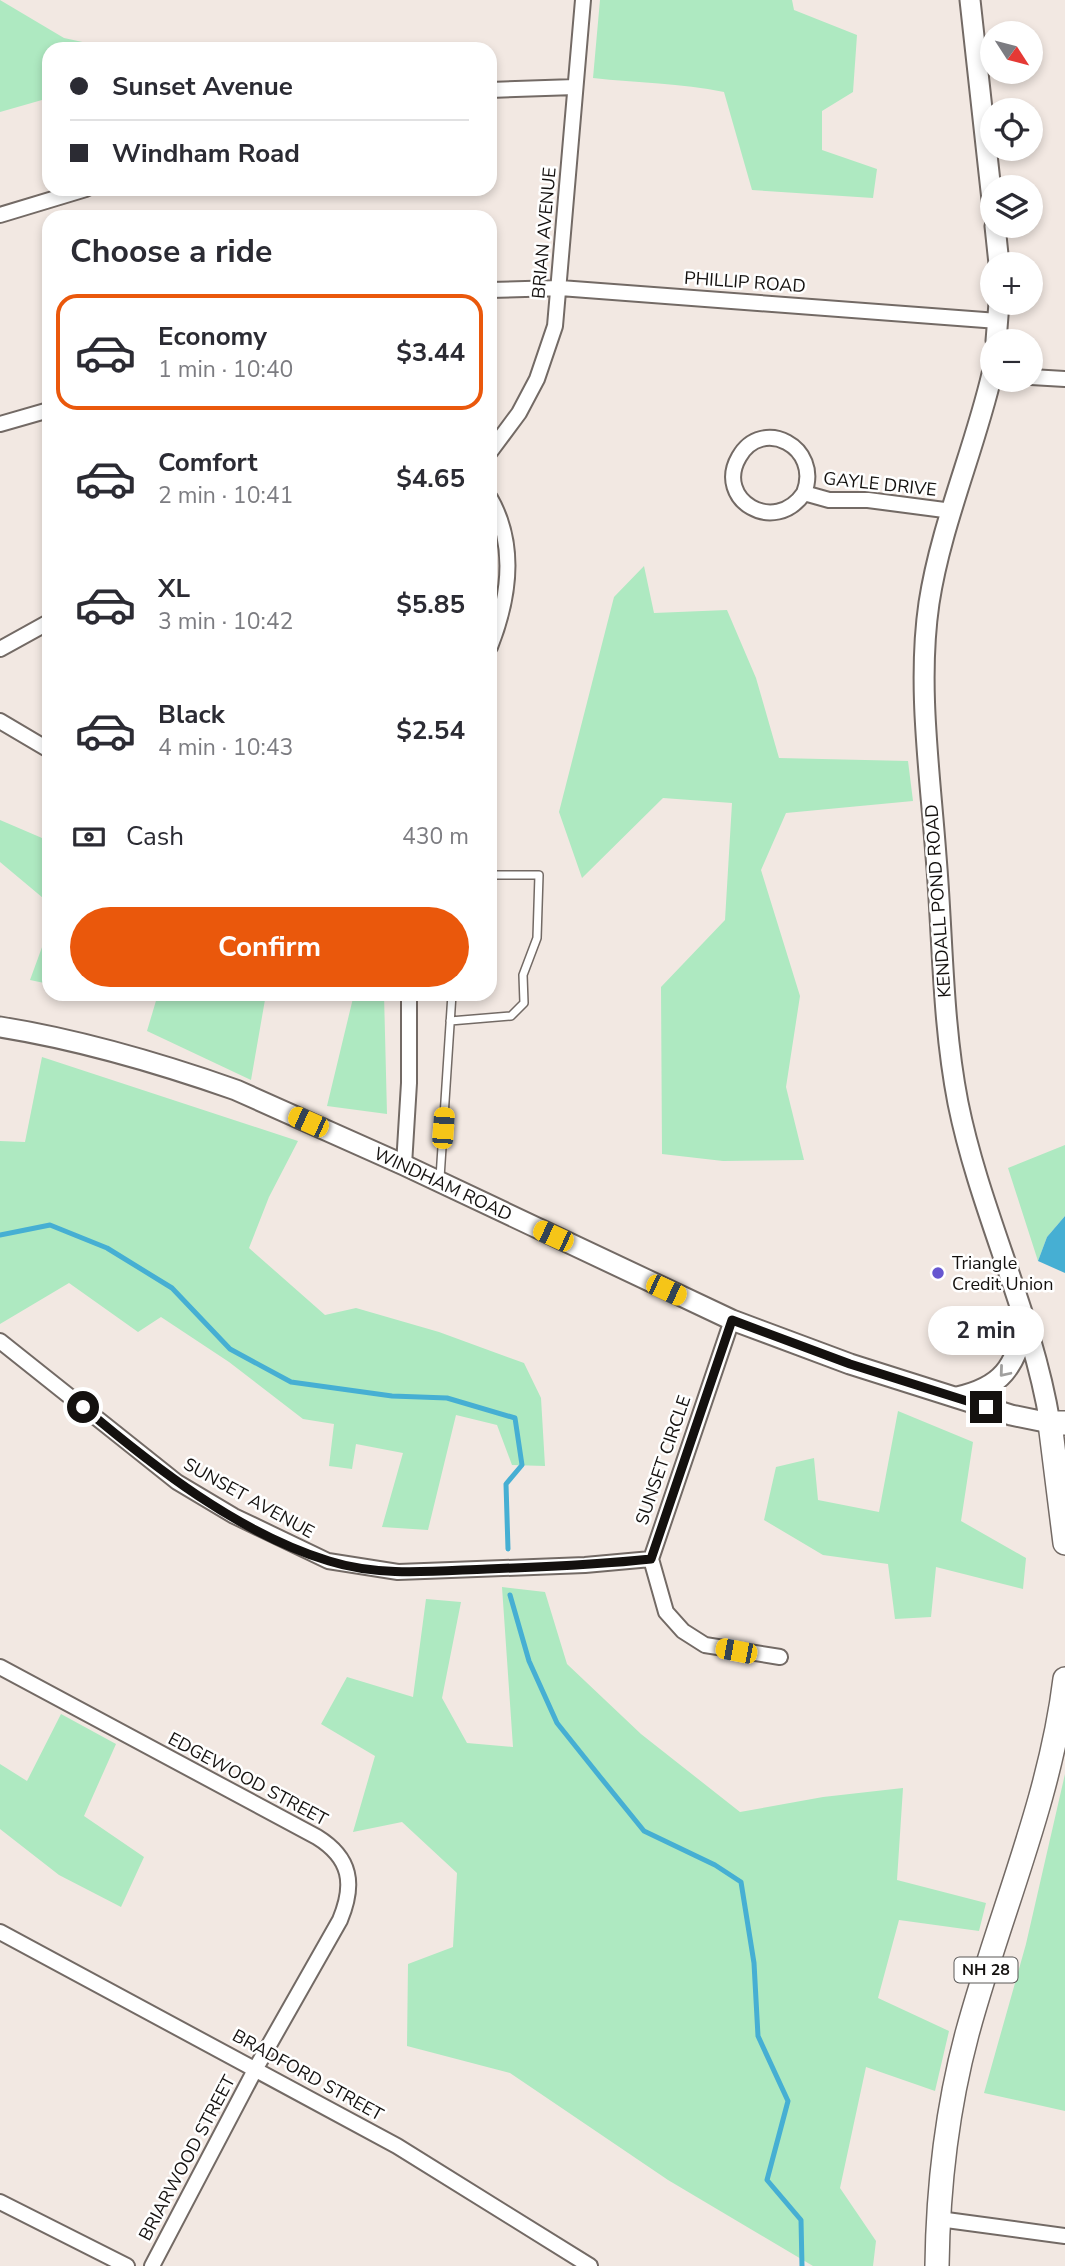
<!DOCTYPE html>
<html lang="en">
<head>
<meta charset="utf-8">
<style>
  :root { --surface:#fff; --page:#f2f2f3; --text:#2b2b33; --muted:#7c7c81; --line:#e1e1e2; --accent:#ea580c }
  body { margin:0; font-family:"Nunito Sans",sans-serif; background:var(--page); color:var(--text); height:100vh; display:flex; flex-direction:column; font-size:26px; white-space:nowrap }
  * { box-sizing:border-box; margin:0 }
  p { font-size:23px; color:var(--muted) }
  .icon { flex:none; width:38px; height:38px; fill:none; stroke:currentColor; stroke-width:2; stroke-linecap:round; stroke-linejoin:round }
  .map { position:relative; flex:1; overflow:hidden }
  .drawer { position:absolute; left:42px; top:210px; width:455px; height:791px; display:flex; flex-direction:column; background:var(--surface); border-radius:21px; box-shadow:0 4px 10px #0003 }
  .drawer>* { flex:none }
  .hud { position:absolute; left:42px; top:42px; width:455px; height:154px; border-radius:21px; box-shadow:0 4px 10px #0003; display:grid; align-content:center; height:154px; padding:0 28px; background:var(--surface) }
  .needle { width:46px; rotate:126deg }
  .buttons { position:absolute; left:980px; top:21px; display:grid; gap:14px }
  .buttons a { display:grid; place-items:center; width:63px; height:63px; border-radius:50%; background:var(--surface); box-shadow:0 4px 10px #0003; font-size:35px }
  .end { position:absolute; width:32px; height:32px; margin:-16px; border:9px solid #14110f; background:#fff; box-shadow:0 0 0 4px #fff }
  .from { border-radius:50% }
  .bubble { position:absolute; height:49px; border-radius:24px; background:var(--surface); box-shadow:0 4px 10px #0003; font-size:23px; font-weight:700; line-height:49px; text-align:center }
  .car { position:absolute; width:21px; height:42px; margin:-21px -10px; border-radius:9px; box-shadow:0 0 5px 2px #0007; background:linear-gradient(#f5c518 24%,#345 0 40%,#f5c518 0 76%,#345 0 86%,#f5c518 0) }
  .hud b { display:flex; align-items:center; gap:24px; height:66px; font-size:26px }
  .hud b+b { border-top:2px solid var(--line) }
  .hud i { width:18px; height:18px; background:var(--text) }
  ul { padding:0; list-style:none }
  li { display:flex; align-items:center; gap:21px; height:116px; margin:0 14px 10px; padding:0 14px; border:4px solid transparent; border-radius:21px }
  li div { flex:1 }
  li b { display:block; font-size:26px }
  li em { font-style:normal; font-weight:700 }
  li.current { border-color:var(--accent) }
  li>.icon { width:63px; height:63px; stroke-width:1.5 }
  h2 { padding:0 28px; font-size:32px; line-height:84px }
  .pay { display:flex; align-items:center; gap:18px; height:77px; padding:0 28px; font-size:26px }
  .pay p { margin-inline-start:auto }
  .cta { display:flex; gap:14px; margin-top:auto; padding:14px 28px }
  .cta a { flex:1; height:80px; border-radius:42px; background:var(--accent); color:#fff; font-size:28px; font-weight:700; line-height:80px; text-align:center }
  .map>svg:first-child { display:block }
  .green { fill:#aee9c1 }
  .water { fill:#46afd3 }
  .lines { fill:none; stroke-linecap:round; stroke-linejoin:round }
  .stream { stroke:#46afd3; stroke-width:5 }
  .lane-casing { stroke:#736a65; stroke-width:10 }
  .street-casing { stroke:#736a65; stroke-width:18 }
  .secondary-casing { stroke:#736a65; stroke-width:23 }
  .primary-casing { stroke:#736a65; stroke-width:26 }
  .lane { stroke:#fff; stroke-width:7 }
  .street { stroke:#fff; stroke-width:14 }
  .secondary { stroke:#fff; stroke-width:19 }
  .primary { stroke:#fff; stroke-width:23 }
  .oneway { stroke:#a1a09f }
  .route { stroke:#14110f; stroke-width:9 }
  .poi-dot { fill:#6656d0; stroke:#fff; stroke-width:2.5 }
  .labels { text-anchor:middle; dominant-baseline:central; stroke-width:5; stroke-linejoin:round; paint-order:stroke }
  .shield { fill:#fff; stroke:#5a5857; stroke-width:2 }
  .shield-label { font-size:16px; font-weight:bold; fill:#14110f }
  .street-label { font-size:18px; fill:#14110f; stroke:#fff }
  .poi-label { font-size:18px; fill:#14110f; stroke:#fff; text-anchor:start }
</style>
</head>
<body>
<div class="map">
<svg width="1065" height="2266" viewBox="0 0 1065 2266">
  <rect width="100%" height="100%" fill="#f2e8e2"/>
  <path class="green" d="M0,0L64,38L115,49H49V98L0,112Z
    M600,0H792L794,10L857,35L853,92L822,111V150L877,169L873,198L752,190L724,92C681,83 637,83 593,78Z
    M644,566L654,613L727,610L756,678L779,758L908,761L913,801L786,813L761,870L800,996L786,1087L804,1160L723,1161L662,1154L661,987L725,920L732,803L663,798L582,878L559,812L614,597Z
    M0,820L49,841V903L0,862Z
    M49,928V984L30,980Z
    M158,994H266L251,1080L147,1031Z
    M354,994H384L387,1114L327,1106Z
    M42,1057L298,1141L269,1197L249,1248L325,1315L356,1308L439,1332L524,1363L541,1398L545,1466L512,1465L497,1425L456,1415L428,1530L382,1527L403,1453L356,1444L352,1469L329,1466L334,1424L303,1419L229,1362L161,1317L138,1332L69,1283L0,1324V1141L25,1142Z
    M1065,1145V1216L1047,1237L1038,1261L1008,1168Z
    M898,1411L973,1442L961,1521L1026,1558L1023,1589L936,1567L931,1617L895,1619L888,1564L823,1555L764,1520L776,1467L814,1458L818,1500L879,1512Z
    M502,1587L545,1592L567,1664L641,1734L740,1812L823,1797L903,1788L897,1880L986,1903L979,1931L899,1920L878,1998L949,2031L935,2091L866,2067L840,2188L876,2241L873,2266H813L668,2180L510,2073L407,2046L408,1964L453,1947L457,1873L402,1822L353,1832L375,1756L321,1724L347,1677L413,1697L426,1599L461,1602L442,1698L467,1743L513,1747Z
    M61,1714L116,1744L84,1816L144,1857L121,1907L59,1875L0,1829V1764L27,1781Z
    M1065,1774V2111L984,2093L1026,1944Z"/>
  <path class="water" d="M1065,1216V1273L1038,1261L1047,1237Z"/>
  <g class="lines">
    <path class="stream" d="M0,1235L50,1225L107,1248L172,1288L230,1349L291,1382L392,1396L447,1398L515,1418L522,1465L506,1484L508,1549
      M510,1595L529,1661L557,1723L601,1778L644,1831L715,1865L741,1882L754,1963L758,2036L788,2101L767,2180L801,2220L802,2266"/>
    <defs>
      <path id="lane" d="M450,1021L511,1016L524,1003L523,975L537,938L539,875H490
        M440,1178L452,994"/>
      <path id="street" d="M490,90L575,87
        M0,215L86,189
        M490,290L560,288L998,321
        M1031,377L1065,379
        M0,424L49,410
        M490,452L519,413L537,379L555,326L583,0
        M804,493C822,447 762,416 739,457C714,500 775,536 804,493L829,500H868L952,511
        M490,498C517,545 509,599 490,647
        M0,649L49,622
        M0,721L49,750
        M404,1165L409,1083V994
        M732,1320L651,1559L666,1612L683,1631L705,1645L780,1657
        M0,1341L177,1482L234,1516L328,1561L398,1572L585,1565L651,1559
        M0,1667L317,1837C351,1858 355,1884 340,1920L256,2068L152,2266
        M0,1932L397,2146L590,2266
        M0,2202L127,2266
        M939,2219L1065,2236"/>
      <path id="secondary" d="M970,0L992,200
        M995,226L999,264
        M996,341L999,303
        M0,1027C81,1040 159,1063 236,1090L404,1165L732,1320L850,1364L1011,1415L1050,1423C1032,1313 980,1212 958,1103C942,1021 943,938 936,856C930,773 917,685 929,603C941,525 974,451 992,374
        M957,1397C1003,1387 1014,1367 1026,1323"/>
      <path id="primary" d="M1065,1423H1050L1065,1543
        M937,2266C938,2188 947,2109 967,2034C999,1915 1050,1802 1065,1679"/>
    </defs>
    <use href="#lane" class="lane-casing"/>
    <use href="#street" class="street-casing"/>
    <use href="#secondary" class="secondary-casing"/>
    <use href="#primary" class="primary-casing"/>
    <use href="#lane" class="lane"/>
    <use href="#street" class="street"/>
    <use href="#secondary" class="secondary"/>
    <use href="#primary" class="primary"/>
  </g>
  <defs><path id="oneway-chevron" d="M-2-3.5L2.5 0L-2 3.5" fill="none" stroke-width="1.6" stroke-linecap="round" stroke-linejoin="round" transform="scale(1.75)"/></defs>
  <use class="oneway" href="#oneway-chevron" transform="translate(1004 1372) rotate(130)"/>
  <g class="lines">
    <path class="route" d="M83,1407C154,1467 238,1533 329,1561C380,1577 434,1571 487,1569C542,1567 596,1565 651,1559L732,1320L850,1364L986,1407"/>
  </g>
  <circle class="poi-dot" cx="938" cy="1273" r="7"/>
  <g class="labels">
    <rect class="shield" x="954.5" y="1957.5" width="63" height="25" rx="5"/>
    <g class="shield-label">
      <text x="986" y="1970">NH 28</text>
    </g>
    <g class="street-label">
      <text transform="translate(544 233) rotate(-85)">BRIAN AVENUE</text>
      <text transform="translate(745 282) rotate(4)">PHILLIP ROAD</text>
      <text transform="translate(880 484) rotate(6)">GAYLE DRIVE</text>
      <text transform="translate(938 901) rotate(-94)">KENDALL POND ROAD</text>
      <text transform="translate(443 1184) rotate(25)">WINDHAM ROAD</text>
      <text transform="translate(663 1460) rotate(-71)">SUNSET CIRCLE</text>
      <text transform="translate(249 1498) rotate(29)">SUNSET AVENUE</text>
      <text transform="translate(248 1779) rotate(28)">EDGEWOOD STREET</text>
      <text transform="translate(308 2075) rotate(29)">BRADFORD STREET</text>
      <text transform="translate(187 2158) rotate(-62)">BRIARWOOD STREET</text>
    </g>
    <g class="poi-label">
      <text x="952" y="1263">Triangle<tspan x="952" dy="21">Credit Union</tspan></text>
    </g>
  </g>
</svg>
<div class="buttons">
<a><svg class="needle" viewBox="-14 -14 28 28"><path d="M0-13l5 13h-10z" fill="#e53935"/><path d="M0 13l5-13h-10z" fill="#7c7c81"/></svg></a>
<a><svg class="icon" aria-label="locate" viewBox="0 0 24 24"><circle cx="12" cy="12" r="6"/><path d="M12 2v4M12 18v4M2 12h4M18 12h4"/></svg></a>
<a><svg class="icon" aria-label="layers" viewBox="0 0 24 24"><path d="M12 4l9 5-9 5-9-5zM3 14l9 5 9-5"/></svg></a>
<a>+</a>
<a>−</a>
</div>
<i class="end from" style="left:83px;top:1407px"></i>
<i class="end" style="left:986px;top:1407px"></i>
<div class="bubble" style="left:928px;top:1306px;width:116px">2 min</div>
<i class="car" style="left:308px;top:1122px;rotate:294deg"></i>
<i class="car" style="left:443px;top:1128px;rotate:4deg"></i>
<i class="car" style="left:553px;top:1236px;rotate:295deg"></i>
<i class="car" style="left:666px;top:1290px;rotate:115deg"></i>
<i class="car" style="left:736px;top:1651px;rotate:281deg"></i>
<div class="hud">
<b><i class="from"></i>Sunset Avenue</b>
<b><i></i>Windham Road</b>
</div>
<section class="drawer">
<h2>Choose a ride</h2>
<ul>
<li class="current"><svg class="icon" aria-label="car" viewBox="0 0 24 24"><path d="M5 17H2v-5l4-1 3-4h7l3 4 3 1v5h-3M9 17h6M6 11h13"/><circle cx="7" cy="17" r="2"/><circle cx="17" cy="17" r="2"/></svg><div><b>Economy</b><p>1 min · 10:40</p></div><em>$3.44</em></li>
<li><svg class="icon" aria-label="car" viewBox="0 0 24 24"><path d="M5 17H2v-5l4-1 3-4h7l3 4 3 1v5h-3M9 17h6M6 11h13"/><circle cx="7" cy="17" r="2"/><circle cx="17" cy="17" r="2"/></svg><div><b>Comfort</b><p>2 min · 10:41</p></div><em>$4.65</em></li>
<li><svg class="icon" aria-label="car" viewBox="0 0 24 24"><path d="M5 17H2v-5l4-1 3-4h7l3 4 3 1v5h-3M9 17h6M6 11h13"/><circle cx="7" cy="17" r="2"/><circle cx="17" cy="17" r="2"/></svg><div><b>XL</b><p>3 min · 10:42</p></div><em>$5.85</em></li>
<li><svg class="icon" aria-label="car" viewBox="0 0 24 24"><path d="M5 17H2v-5l4-1 3-4h7l3 4 3 1v5h-3M9 17h6M6 11h13"/><circle cx="7" cy="17" r="2"/><circle cx="17" cy="17" r="2"/></svg><div><b>Black</b><p>4 min · 10:43</p></div><em>$2.54</em></li>
</ul>
<div class="pay"><svg class="icon" aria-label="cash" viewBox="0 0 24 24"><path d="M3 7h18v10H3z"/><circle cx="12" cy="12" r="2"/></svg>Cash<p>430 m</p></div>
<div class="cta"><a>Confirm</a></div>
</section>
</div>
</body>
</html>
